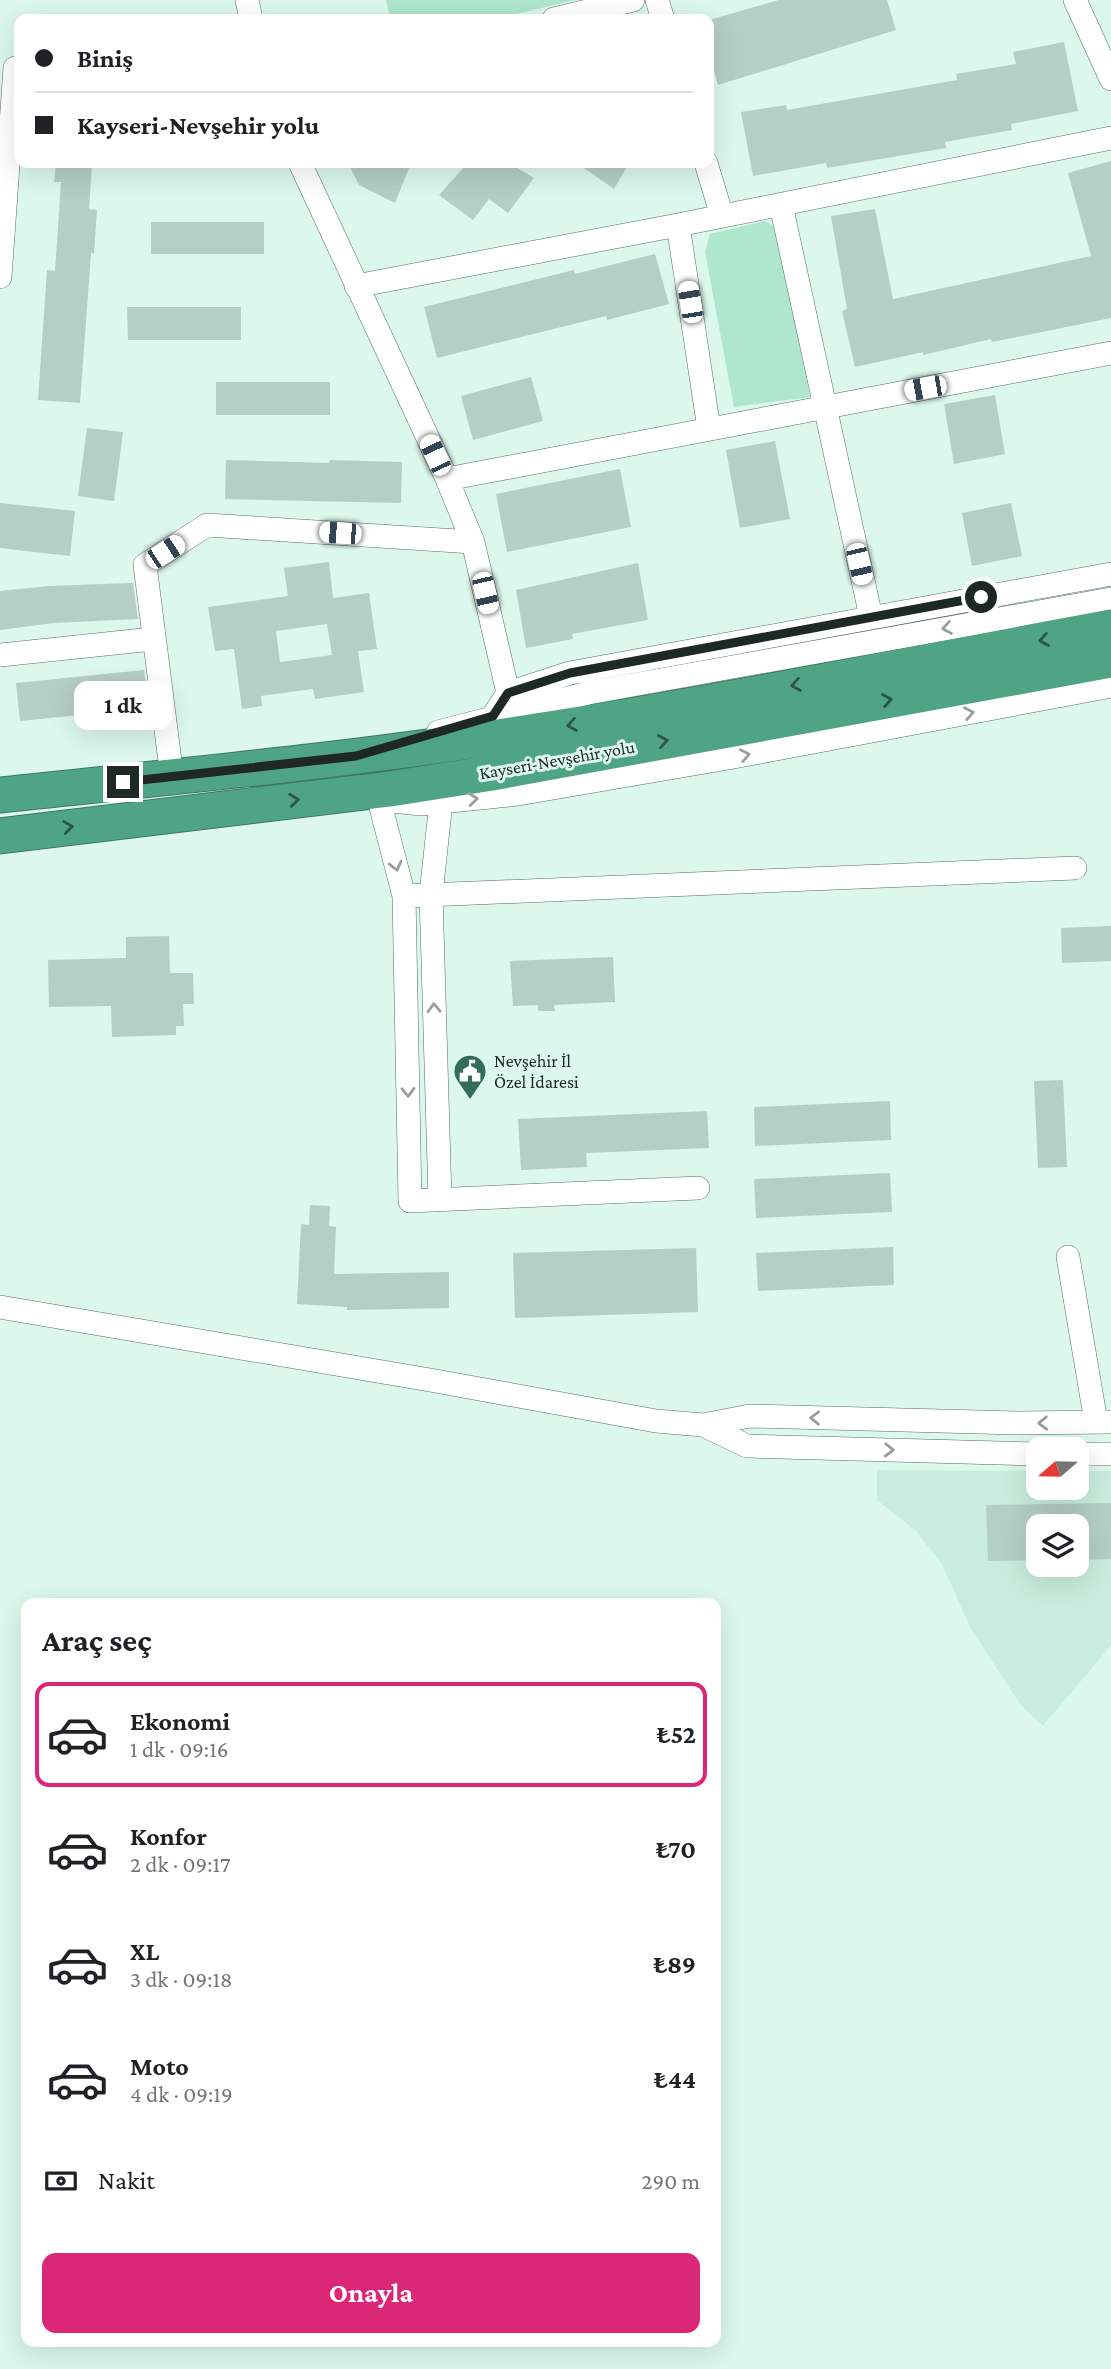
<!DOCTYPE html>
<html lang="tr">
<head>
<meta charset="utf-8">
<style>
  :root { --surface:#fff; --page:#f2f2f2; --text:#202124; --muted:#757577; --line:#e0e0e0; --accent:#db2777 }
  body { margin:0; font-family:"Crimson Pro",serif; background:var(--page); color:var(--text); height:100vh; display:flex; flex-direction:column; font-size:26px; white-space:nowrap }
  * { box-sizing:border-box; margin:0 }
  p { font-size:23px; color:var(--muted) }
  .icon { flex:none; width:38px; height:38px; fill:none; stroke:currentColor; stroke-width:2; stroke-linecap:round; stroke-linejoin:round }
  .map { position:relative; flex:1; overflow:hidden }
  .side { position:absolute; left:21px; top:1598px; width:700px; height:749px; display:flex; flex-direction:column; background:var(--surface); border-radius:14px; box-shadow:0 7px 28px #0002 }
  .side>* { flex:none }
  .guide { position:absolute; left:14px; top:14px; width:700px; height:154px; border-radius:14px; box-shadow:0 7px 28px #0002; display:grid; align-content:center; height:154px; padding:0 21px; background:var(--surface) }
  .needle { width:46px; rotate:250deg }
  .controls { position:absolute; left:1026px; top:1437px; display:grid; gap:14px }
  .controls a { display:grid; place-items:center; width:63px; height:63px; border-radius:14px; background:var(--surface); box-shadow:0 7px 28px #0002; font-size:35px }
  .end { position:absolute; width:32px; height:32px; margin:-16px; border:9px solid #1e2924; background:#fff; box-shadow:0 0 0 4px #fff }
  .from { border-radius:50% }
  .bubble { position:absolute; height:49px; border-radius:14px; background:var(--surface); box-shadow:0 7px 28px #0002; font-size:23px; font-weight:700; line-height:49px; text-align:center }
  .car { position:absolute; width:21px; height:42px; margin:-21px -10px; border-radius:9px; box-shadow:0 0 5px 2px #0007; background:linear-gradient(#fff 24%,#345 0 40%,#fff 0 76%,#345 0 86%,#fff 0) }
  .guide b { display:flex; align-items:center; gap:24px; height:66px; font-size:26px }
  .guide b+b { border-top:2px solid var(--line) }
  .guide i { width:18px; height:18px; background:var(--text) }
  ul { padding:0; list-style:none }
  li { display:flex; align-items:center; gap:21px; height:105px; margin:0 14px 10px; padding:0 7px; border:4px solid transparent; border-radius:14px }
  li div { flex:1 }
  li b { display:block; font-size:26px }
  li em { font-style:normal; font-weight:700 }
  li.selected { border-color:var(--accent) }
  li>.icon { width:63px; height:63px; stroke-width:1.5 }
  h2 { padding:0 21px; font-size:32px; line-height:84px }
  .pay { display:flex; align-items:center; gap:18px; height:77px; padding:0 21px; font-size:26px }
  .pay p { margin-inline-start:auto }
  .cta { display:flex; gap:14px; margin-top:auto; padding:14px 21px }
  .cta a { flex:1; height:80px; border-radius:14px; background:var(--accent); color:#fff; font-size:28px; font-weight:700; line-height:80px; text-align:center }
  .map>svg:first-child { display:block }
  .built { fill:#c9eddc; fill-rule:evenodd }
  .green { fill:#afe6ce }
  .building { fill:#b4cfc3; fill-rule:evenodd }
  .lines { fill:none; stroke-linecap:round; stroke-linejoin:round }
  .minor-casing { stroke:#546d62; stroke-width:24 }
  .highway-casing { stroke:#3e7962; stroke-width:37 }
  .minor { stroke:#fff; stroke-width:23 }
  .highway { stroke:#4fa484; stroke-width:35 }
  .oneway { stroke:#9a9f9c }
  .oneway2 { stroke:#2f5446 }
  .route { stroke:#1e2924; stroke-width:9 }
  .labels { text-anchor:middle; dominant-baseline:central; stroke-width:6; stroke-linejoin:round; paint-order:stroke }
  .street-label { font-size:18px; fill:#1e2924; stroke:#dbf8eb }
  .poi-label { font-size:18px; fill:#1e2924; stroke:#dbf8eb; text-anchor:start }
</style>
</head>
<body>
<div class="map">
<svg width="1111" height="2369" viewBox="0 0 1111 2369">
  <rect width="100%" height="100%" fill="#dbf8eb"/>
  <path class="built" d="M877,1470L1038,1471V1488H1076V1471H1111V1645L1043,1726L1020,1704L971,1629L942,1564L916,1531L877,1500ZM1038,1526H1076V1564H1038Z"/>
  <path class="green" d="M386,0H575L496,19H390Z
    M765,221L776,227L810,397L734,407L705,252L710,234Z"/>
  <path class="building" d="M779,0H887L896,30L718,85L709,53V20Z
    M1064,42L1078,111L1011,124L1012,130L945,142L946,148L827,168L826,163L753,176L741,112L786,105L787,110L957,80L956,74L1016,64L1013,52Z
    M1111,161V318L992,342L991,339L923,355V352L855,367L842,311L847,309L831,216L875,209L893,299L1091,256L1068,173Z
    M56,163H92L89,209L97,210L94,254L91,253L80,403L38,400L47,270L55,271L61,182H54Z
    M348,163H411L395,203L359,185Z
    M476,163H509L534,178L508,213L489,199L473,220L439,195L466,165Z
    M577,163H629L614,189Z
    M151,222H264V254H151Z
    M655,254L669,304L607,320L606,316L437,358L424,307L574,270L575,274Z
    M127,307H241V340H128Z
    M531,377L543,421L473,440L461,396Z
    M216,382H330V415H216Z
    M995,395L1005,454L954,464L944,404Z
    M87,428L123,432L114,501L78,496Z
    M775,441L790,519L740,528L726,450Z
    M226,460L329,463L330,460L402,462L401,503L225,499Z
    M620,469L631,527L507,552L496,494Z
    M0,503L75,511L70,556L0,548Z
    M1011,503L1022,556L972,566L962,513Z
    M329,562L333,598L369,593L377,649L358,651L364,692L315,699L313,689L261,696L262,706L242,709L234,649L215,651L208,607L288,596L284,568ZM327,624L332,655L280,662L276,631Z
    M638,563L648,620L572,634L573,639L526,648L516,590Z
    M130,583H133L138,619L53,623L0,630V591L49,586Z
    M144,670L149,708L20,721L16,683Z
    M1111,926V961L1062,963L1061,928Z
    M169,936L170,973H193L194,1004H183L184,1026H176V1035L112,1037L111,1006L49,1007L48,960L126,958V937Z
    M613,957L615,1002L554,1005L555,1011H538V1005L513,1006L510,961Z
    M1063,1080L1067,1167L1038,1168L1034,1081Z
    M890,1101L891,1140L755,1146L754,1107Z
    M707,1111L709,1148L586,1153L587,1167L521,1170L518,1119Z
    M890,1173L892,1212L756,1218L754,1179Z
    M310,1205L330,1206L329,1226L336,1227L334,1274L449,1272V1308L347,1310V1307L297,1304L301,1224L309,1225Z
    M893,1247L894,1285L758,1291L756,1253Z
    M696,1248L698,1312L515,1318L513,1253Z
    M1111,1503V1559L1076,1560V1526H1038V1560L988,1561L986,1505Z"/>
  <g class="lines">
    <defs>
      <path id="minor" d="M247,0L251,19
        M657,0L663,19
        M1075,0L1111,79
        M554,19L633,0
        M300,163L447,479L473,542L508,693
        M706,163L722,216
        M781,205L871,617
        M678,225L709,429
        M0,277L15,68
        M356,286L678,225L1111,138
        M447,479L1111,353
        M0,655L153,639
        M493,716L508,693L570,673L1111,574
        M438,732L588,693L1111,599
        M172,777L145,565L207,525L473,542
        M379,800L404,896L410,1201L698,1188
        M383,800L421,804L518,794L728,758L1111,686
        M404,896L1075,868
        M440,1199L431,894L441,802
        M1068,1257L1096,1422
        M0,1307L430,1380L656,1421L703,1425L750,1416L1017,1423L1111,1422
        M703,1425L747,1446L1038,1454
        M1076,1454H1111"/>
      <path id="highway" d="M0,795C170,777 341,761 511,735C711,705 911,664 1111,627
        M0,836L390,789L492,773L1111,660"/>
    </defs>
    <use href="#minor" class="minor-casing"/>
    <use href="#highway" class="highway-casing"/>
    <use href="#minor" class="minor"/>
    <use href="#highway" class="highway"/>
  </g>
  <defs><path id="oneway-chevron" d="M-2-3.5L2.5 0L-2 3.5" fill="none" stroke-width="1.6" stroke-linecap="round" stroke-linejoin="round" transform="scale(1.75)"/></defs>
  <g class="oneway">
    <use href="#oneway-chevron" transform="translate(947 628) rotate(170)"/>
    <use href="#oneway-chevron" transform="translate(969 713) rotate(-11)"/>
    <use href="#oneway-chevron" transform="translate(745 755) rotate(-11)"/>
    <use href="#oneway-chevron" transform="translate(473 799) rotate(-6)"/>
    <use href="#oneway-chevron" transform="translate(396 866) rotate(76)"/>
    <use href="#oneway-chevron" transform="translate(434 1008) rotate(-92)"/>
    <use href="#oneway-chevron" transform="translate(408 1092) rotate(89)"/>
    <use href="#oneway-chevron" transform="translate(815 1418) rotate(-179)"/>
    <use href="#oneway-chevron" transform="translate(1043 1423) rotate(179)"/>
    <use href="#oneway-chevron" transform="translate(889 1450) rotate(2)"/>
  </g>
  <g class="oneway2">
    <use href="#oneway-chevron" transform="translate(1044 640) rotate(170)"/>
    <use href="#oneway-chevron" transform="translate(796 685) rotate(170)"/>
    <use href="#oneway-chevron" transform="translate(887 700) rotate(-10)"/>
    <use href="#oneway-chevron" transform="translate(572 725) rotate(170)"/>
    <use href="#oneway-chevron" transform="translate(663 741) rotate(-10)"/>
    <use href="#oneway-chevron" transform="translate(294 800) rotate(-7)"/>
    <use href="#oneway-chevron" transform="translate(68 827) rotate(-7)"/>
  </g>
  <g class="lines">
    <path class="route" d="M123,782L356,756L493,716L508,693L570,673L981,597"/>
  </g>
  <defs>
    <symbol id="civic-pin" viewBox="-11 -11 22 30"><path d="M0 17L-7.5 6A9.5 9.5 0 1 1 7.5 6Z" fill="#326d56" stroke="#dbf8eb"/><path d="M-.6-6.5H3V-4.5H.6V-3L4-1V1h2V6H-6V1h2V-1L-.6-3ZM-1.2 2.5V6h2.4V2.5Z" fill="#fff"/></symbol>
  </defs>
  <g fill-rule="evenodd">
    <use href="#civic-pin" x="451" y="1052" width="38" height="52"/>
  </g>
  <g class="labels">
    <g class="street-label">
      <text transform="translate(557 760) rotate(-10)">Kayseri-Nevşehir yolu</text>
    </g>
    <g class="poi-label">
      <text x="494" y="1061">Nevşehir İl<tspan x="494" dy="21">Özel İdaresi</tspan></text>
    </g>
  </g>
</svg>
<div class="controls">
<a><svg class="needle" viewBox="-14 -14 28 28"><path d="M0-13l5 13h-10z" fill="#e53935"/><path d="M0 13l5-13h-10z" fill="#757577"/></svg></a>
<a><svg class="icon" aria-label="layers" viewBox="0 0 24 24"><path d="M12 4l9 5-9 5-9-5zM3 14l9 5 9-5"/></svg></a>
</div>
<i class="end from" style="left:981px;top:597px"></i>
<i class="end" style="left:123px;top:782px"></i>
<div class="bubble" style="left:74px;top:681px;width:98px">1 dk</div>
<i class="car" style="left:690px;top:302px;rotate:351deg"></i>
<i class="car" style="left:925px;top:388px;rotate:260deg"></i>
<i class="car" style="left:435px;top:455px;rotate:335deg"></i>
<i class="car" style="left:340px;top:533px;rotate:274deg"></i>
<i class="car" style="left:165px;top:552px;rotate:57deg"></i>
<i class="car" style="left:859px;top:564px;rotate:167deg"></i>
<i class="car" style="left:485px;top:593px;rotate:167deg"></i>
<div class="guide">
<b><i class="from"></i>Biniş</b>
<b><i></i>Kayseri-Nevşehir yolu</b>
</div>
<section class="side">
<h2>Araç seç</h2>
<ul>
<li class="selected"><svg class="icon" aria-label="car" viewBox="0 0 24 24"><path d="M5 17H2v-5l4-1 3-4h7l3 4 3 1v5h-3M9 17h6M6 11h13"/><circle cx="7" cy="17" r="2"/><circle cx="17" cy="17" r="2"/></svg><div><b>Ekonomi</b><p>1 dk · 09:16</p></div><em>₺52</em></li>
<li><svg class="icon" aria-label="car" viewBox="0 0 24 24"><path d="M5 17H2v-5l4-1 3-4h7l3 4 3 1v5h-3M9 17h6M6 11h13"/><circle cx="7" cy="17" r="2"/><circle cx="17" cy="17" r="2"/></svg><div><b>Konfor</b><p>2 dk · 09:17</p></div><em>₺70</em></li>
<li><svg class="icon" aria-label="car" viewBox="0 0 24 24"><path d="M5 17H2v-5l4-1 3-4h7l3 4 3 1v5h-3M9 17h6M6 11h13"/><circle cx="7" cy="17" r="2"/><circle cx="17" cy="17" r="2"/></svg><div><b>XL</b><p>3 dk · 09:18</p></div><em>₺89</em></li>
<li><svg class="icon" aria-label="car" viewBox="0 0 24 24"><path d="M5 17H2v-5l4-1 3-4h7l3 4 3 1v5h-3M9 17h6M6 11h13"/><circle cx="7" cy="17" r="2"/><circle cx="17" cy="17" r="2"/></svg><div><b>Moto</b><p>4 dk · 09:19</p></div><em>₺44</em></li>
</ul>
<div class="pay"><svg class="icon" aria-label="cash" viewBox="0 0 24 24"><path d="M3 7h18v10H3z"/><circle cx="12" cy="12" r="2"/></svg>Nakit<p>290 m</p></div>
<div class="cta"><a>Onayla</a></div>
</section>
</div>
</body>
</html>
